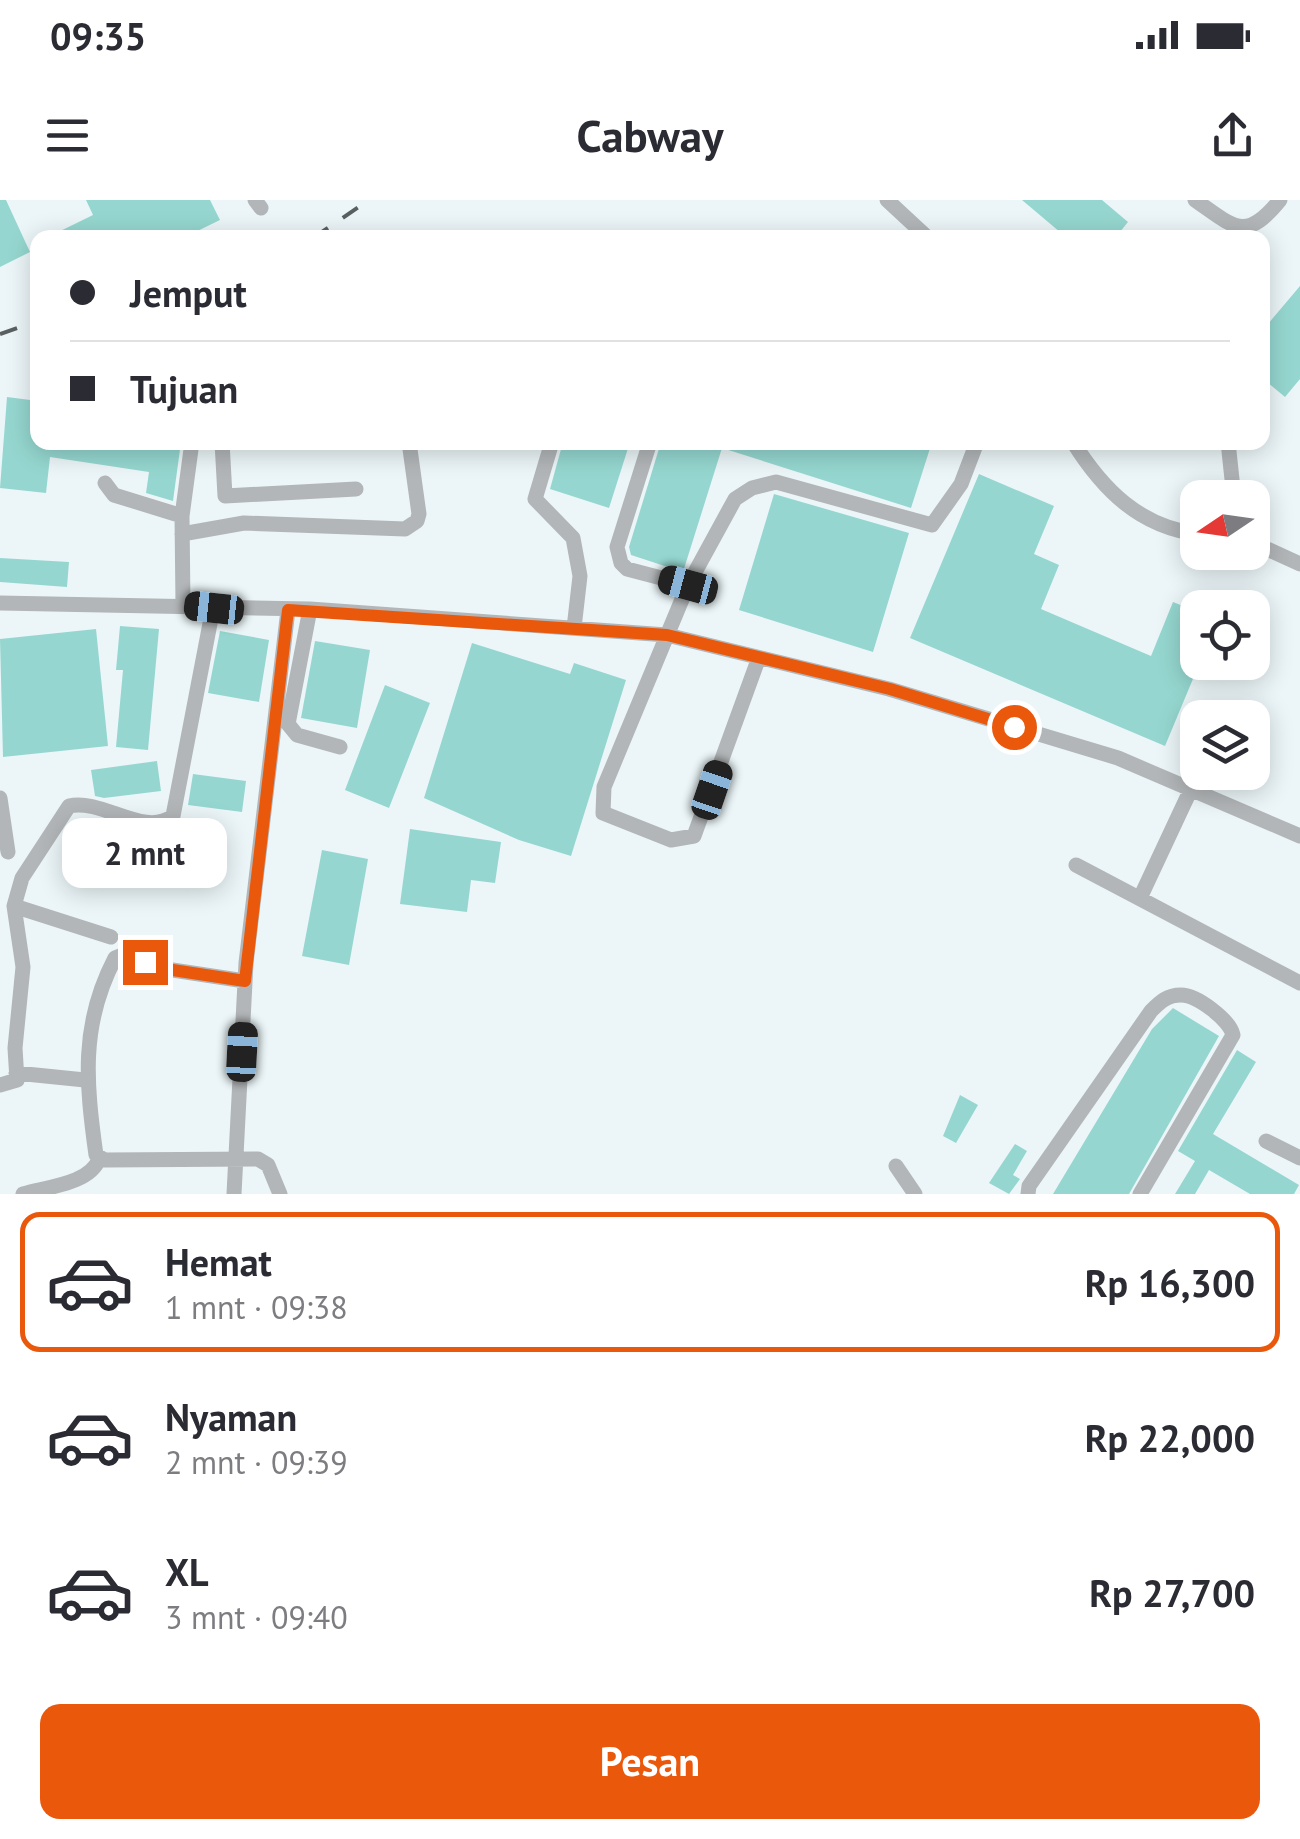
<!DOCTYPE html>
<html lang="id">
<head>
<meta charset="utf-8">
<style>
  :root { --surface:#fff; --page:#f2f2f3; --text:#2b2b33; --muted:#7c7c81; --line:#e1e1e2; --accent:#ea580c }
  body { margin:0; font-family:"PT Sans",sans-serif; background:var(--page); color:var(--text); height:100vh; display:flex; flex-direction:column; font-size:38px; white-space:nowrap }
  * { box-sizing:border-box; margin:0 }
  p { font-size:32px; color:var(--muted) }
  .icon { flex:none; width:55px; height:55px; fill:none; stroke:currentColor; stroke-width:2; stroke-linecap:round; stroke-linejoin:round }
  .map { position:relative; height:994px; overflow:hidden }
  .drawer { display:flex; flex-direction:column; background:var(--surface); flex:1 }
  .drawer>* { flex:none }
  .hud { position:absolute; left:30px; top:30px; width:1240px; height:220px; border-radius:20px; box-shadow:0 5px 25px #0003; display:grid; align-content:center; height:220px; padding:0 40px; background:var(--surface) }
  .needle { width:65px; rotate:257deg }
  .controls { position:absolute; left:1180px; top:280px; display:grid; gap:20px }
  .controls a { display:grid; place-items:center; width:90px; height:90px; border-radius:20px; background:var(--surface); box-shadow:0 5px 25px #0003; font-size:50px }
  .end { position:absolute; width:45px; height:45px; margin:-22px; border:12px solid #ea580c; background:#fff; box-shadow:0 0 0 5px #fff }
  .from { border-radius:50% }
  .bubble { position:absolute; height:70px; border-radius:20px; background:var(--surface); box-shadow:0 5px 25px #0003; font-size:32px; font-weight:800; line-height:70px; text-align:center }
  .car { position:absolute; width:30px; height:60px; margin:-30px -15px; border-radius:12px; box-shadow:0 0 8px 2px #0007; background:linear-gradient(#222 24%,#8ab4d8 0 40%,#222 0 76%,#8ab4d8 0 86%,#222 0) }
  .hud b { display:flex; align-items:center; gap:35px; height:95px; font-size:38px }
  .hud b+b { border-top:2px solid var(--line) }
  .hud i { width:25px; height:25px; background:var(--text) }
  ul { padding:18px 0 0; list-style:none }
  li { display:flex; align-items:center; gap:30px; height:140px; margin:0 20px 15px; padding:0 20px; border:5px solid transparent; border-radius:20px }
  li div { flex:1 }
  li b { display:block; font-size:38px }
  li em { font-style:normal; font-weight:800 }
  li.current { border-color:var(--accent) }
  li>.icon { width:90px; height:90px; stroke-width:1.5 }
  .cta { display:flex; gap:20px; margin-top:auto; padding:20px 40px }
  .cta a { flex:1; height:115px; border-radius:20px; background:var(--accent); color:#fff; font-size:40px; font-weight:800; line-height:115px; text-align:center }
  .status { display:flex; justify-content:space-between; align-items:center; height:70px; padding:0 50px; background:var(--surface); direction:ltr }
  .status svg { height:28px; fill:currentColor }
  header { display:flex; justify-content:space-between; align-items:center; height:130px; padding:0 40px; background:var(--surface); font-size:45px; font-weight:800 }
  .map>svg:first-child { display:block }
  .building { fill:#95d7d0 }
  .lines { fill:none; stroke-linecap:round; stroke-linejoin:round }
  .minor { stroke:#b3b6b8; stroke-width:15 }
  .rail { stroke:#5a6060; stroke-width:4; stroke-dasharray:18 18; stroke-linecap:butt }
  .route { stroke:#ea580c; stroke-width:12 }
</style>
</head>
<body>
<div class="status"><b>09:35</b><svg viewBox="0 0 49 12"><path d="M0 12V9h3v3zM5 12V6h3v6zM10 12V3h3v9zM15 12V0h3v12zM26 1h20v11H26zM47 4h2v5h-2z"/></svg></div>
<header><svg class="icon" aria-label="menu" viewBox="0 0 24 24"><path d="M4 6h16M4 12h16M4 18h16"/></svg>Cabway<svg class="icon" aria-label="share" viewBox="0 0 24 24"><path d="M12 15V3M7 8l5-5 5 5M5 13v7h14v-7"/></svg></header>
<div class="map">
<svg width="1300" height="994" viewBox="0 0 1300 994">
  <rect width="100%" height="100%" fill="#ecf6f8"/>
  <path class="building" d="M0,0H6L30,52L0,67Z
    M86,0H210L220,20L183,38H46L93,15Z
    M1022,0H1102L1128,22L1115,38H1067Z
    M1300,86V179L1285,197L1262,178V131Z
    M7,197L38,201V242H181L173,301L146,293L149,272L50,257L46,293L0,288Z
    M563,242H630L609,308L550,289Z
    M661,242H932L911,308L722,248L683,372L631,355L629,347Z
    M979,274L1054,306L1034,354L1059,365L1041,409L1151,456L1173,402L1198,412L1200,462L1165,546L910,438Z
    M774,294L909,333L873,452L739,410Z
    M0,358L69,362L67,387L0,382Z
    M120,426L159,429L148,550L116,547L123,470H116Z
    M96,429L108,546L3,557L0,439Z
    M220,431L269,440L259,502L208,493Z
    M315,441L370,450L357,528L301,518Z
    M472,443L570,474L574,463L626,480L571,656L519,640L424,598Z
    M385,485L430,503L389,608L345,590Z
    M157,561L161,591L104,598L95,596L91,570Z
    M193,574L246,581L242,612L188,605Z
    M410,629L501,642L495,683L471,680L467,712L400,704Z
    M322,650L368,659L349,765L302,756Z
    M1173,808L1219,836L1129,994H1053L1152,829Z
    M1237,850L1256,862L1213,934L1299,985L1294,994H1250L1209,970L1195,994H1175L1195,961L1178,951Z
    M960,895L978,905L956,943L943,936Z
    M1015,944L1027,951L1013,975L1020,979L1009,994L989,983Z"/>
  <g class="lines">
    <path class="minor" d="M255,0L261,8
      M887,0L928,38
      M1195,0C1234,27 1245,43 1280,0
      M222,242L225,296L356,289
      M552,242L535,299L573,338L580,376L574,428
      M650,242L617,347L621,363L627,369L688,385
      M1073,242C1103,290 1140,327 1198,334
      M1228,242L1234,298
      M105,283L114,295L182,316
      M182,334L244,323L405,329L417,321L419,314L409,242
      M1252,342L1300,364
      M0,403L310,409L667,435L889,489L1118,558L1300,636
      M183,405L182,316L192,242
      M310,409L288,524L297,535L340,547
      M758,460L694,636L671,640L603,613L604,587L688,385L735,299L752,288L776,282L932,325L961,284L977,242
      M0,598L8,652
      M1076,665L1300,783
      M1140,698L1191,589
      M14,706L111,737
      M245,781L166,769L125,754L115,758C80,825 86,883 96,955L105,960L258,959L268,965L280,994
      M16,873L85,880
      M0,885L17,880L15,848L23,767L14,706L22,678L69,606C102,598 144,638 173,616L213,408
      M1266,941L1300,958
      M896,966L915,994
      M23,994C46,987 90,984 99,959
      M234,994L246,763L288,410
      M1028,994L1029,986L1151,811C1160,802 1167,795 1181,795C1197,795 1230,820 1233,835L1140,994"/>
    <path class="rail" d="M313,38L369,0
      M0,134L38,121"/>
  </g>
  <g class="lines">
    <path class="route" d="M145,762L166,769L245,781L288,410L667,435L890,489L1014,527"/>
  </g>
</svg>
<div class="controls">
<a><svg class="needle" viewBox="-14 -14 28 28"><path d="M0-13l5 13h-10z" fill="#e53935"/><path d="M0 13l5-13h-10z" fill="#7c7c81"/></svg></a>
<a><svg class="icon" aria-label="locate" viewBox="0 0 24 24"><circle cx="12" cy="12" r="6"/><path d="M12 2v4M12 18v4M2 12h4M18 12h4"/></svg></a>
<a><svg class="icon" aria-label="layers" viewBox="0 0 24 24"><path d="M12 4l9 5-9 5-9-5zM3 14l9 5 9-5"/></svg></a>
</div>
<i class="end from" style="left:1014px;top:527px"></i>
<i class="end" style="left:145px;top:762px"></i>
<div class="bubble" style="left:62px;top:618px;width:165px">2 mnt</div>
<i class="car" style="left:688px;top:385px;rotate:285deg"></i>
<i class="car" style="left:214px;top:408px;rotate:276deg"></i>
<i class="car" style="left:712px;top:590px;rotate:19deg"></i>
<i class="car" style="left:242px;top:852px;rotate:3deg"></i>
<div class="hud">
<b><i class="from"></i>Jemput</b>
<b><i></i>Tujuan</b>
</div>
</div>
<section class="drawer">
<ul>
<li class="current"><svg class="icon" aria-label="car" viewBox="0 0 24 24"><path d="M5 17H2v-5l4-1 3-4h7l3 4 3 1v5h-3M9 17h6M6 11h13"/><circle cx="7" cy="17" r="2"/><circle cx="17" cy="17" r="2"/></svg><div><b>Hemat</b><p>1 mnt · 09:38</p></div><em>Rp 16,300</em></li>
<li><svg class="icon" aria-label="car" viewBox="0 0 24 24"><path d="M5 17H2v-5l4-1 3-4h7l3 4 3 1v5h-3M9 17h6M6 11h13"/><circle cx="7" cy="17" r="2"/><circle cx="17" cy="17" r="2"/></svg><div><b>Nyaman</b><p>2 mnt · 09:39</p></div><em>Rp 22,000</em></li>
<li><svg class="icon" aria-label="car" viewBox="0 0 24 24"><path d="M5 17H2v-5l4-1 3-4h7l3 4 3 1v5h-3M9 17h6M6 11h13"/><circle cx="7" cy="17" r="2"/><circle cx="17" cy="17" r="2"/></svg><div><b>XL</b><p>3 mnt · 09:40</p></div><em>Rp 27,700</em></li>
</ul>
<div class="cta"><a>Pesan</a></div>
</section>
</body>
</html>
